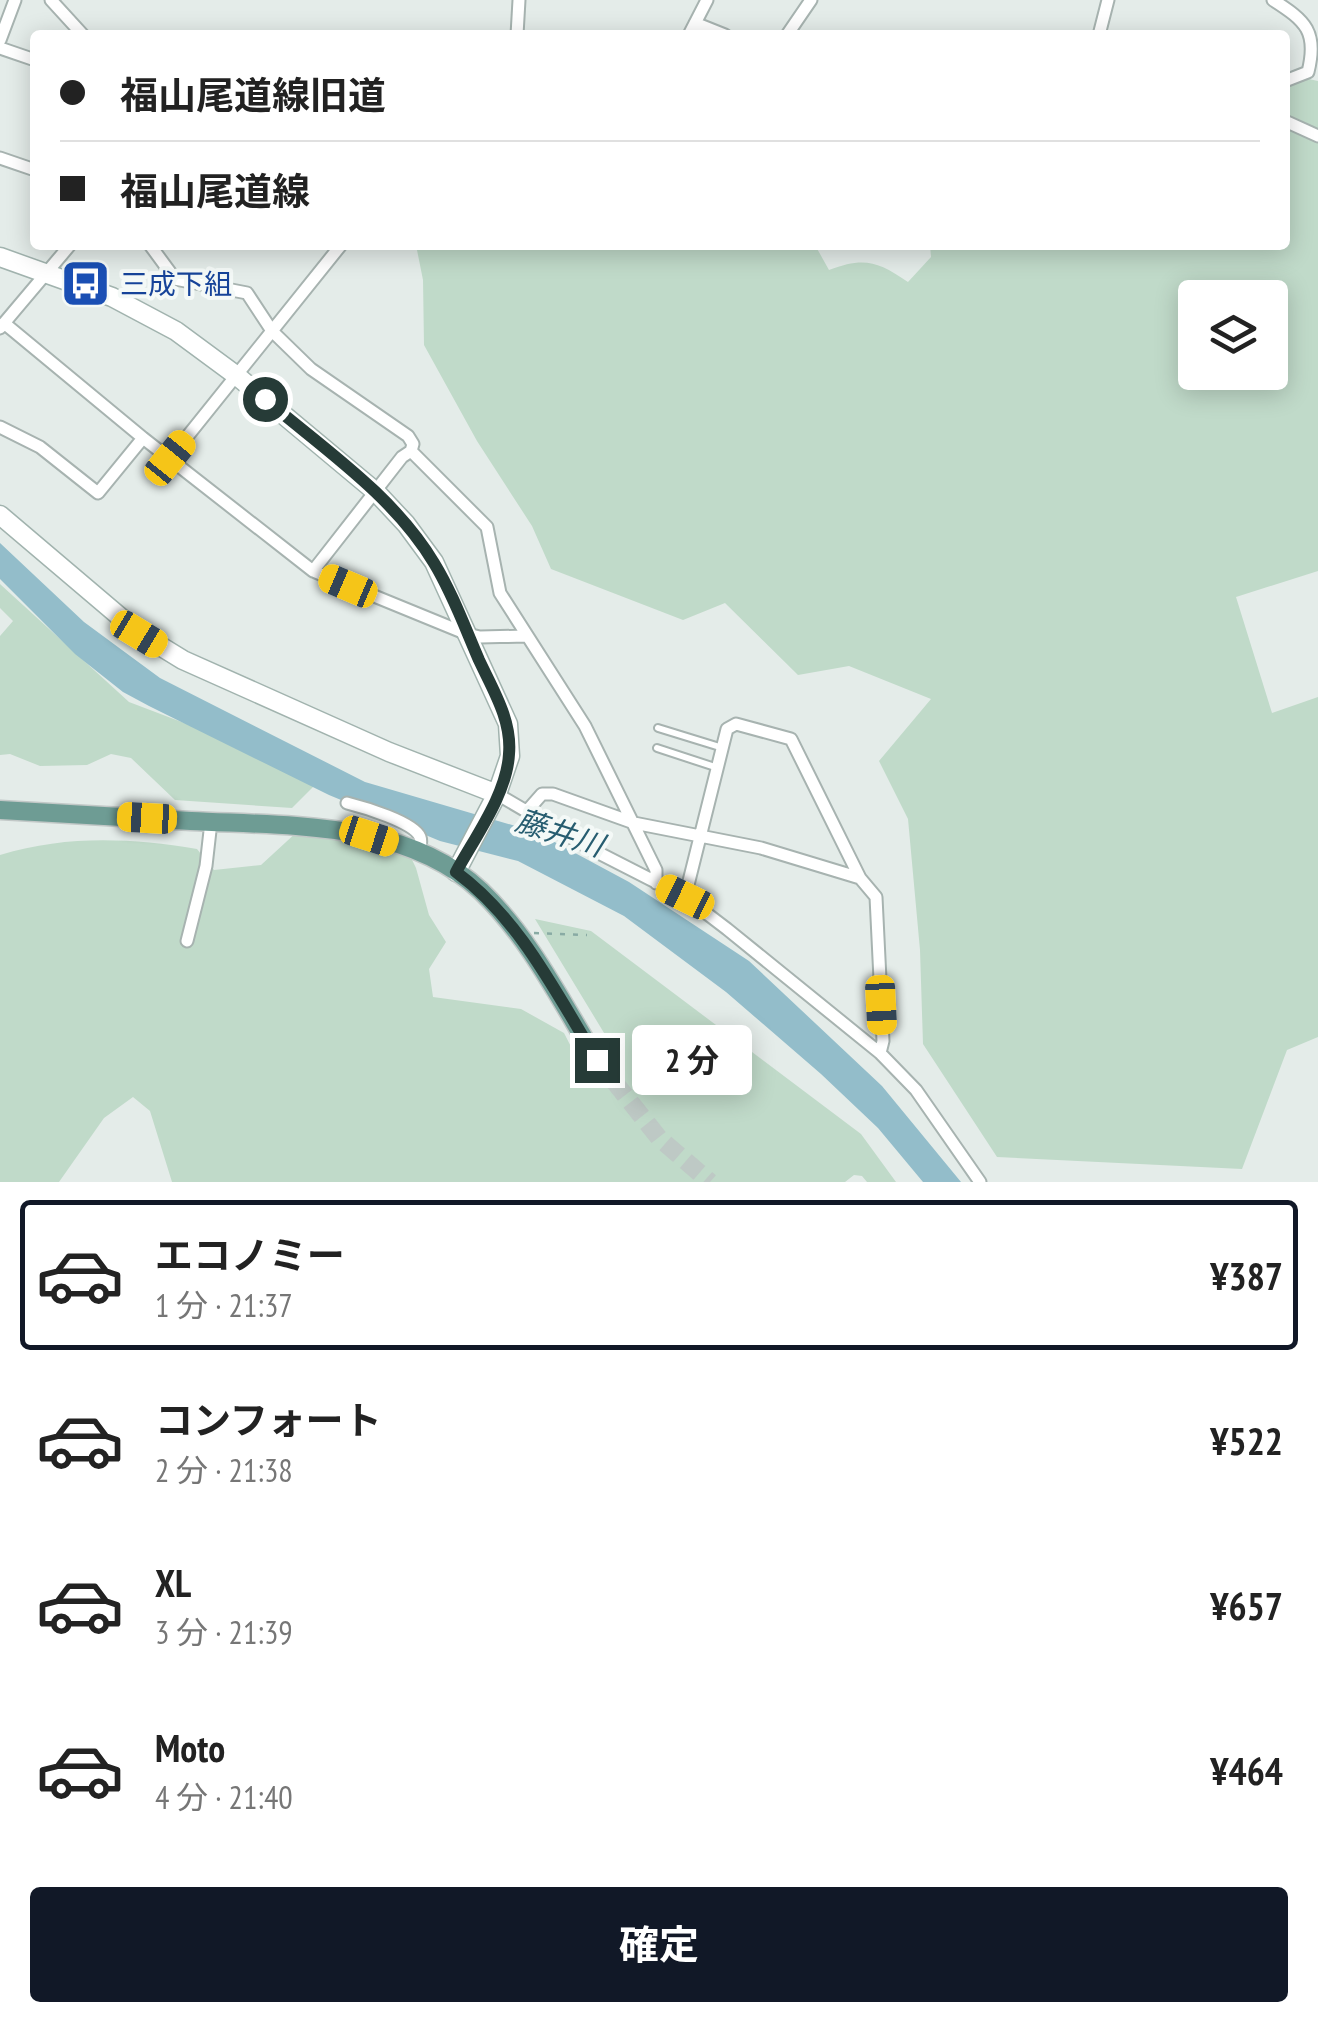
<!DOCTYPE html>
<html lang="ja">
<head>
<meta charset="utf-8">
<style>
  :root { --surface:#fff; --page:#f6f6f6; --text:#222; --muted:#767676; --line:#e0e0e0; --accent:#111827 }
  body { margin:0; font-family:"PT Sans Narrow","Noto Sans JP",sans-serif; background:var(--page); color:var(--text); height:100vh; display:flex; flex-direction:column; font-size:38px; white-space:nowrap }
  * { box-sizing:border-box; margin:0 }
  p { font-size:32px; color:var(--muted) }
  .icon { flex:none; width:55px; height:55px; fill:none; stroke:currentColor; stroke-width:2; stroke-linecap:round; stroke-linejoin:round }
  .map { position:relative; height:1182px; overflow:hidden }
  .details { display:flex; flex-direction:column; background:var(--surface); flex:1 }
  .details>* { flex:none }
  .hud { position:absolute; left:30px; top:30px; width:1260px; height:220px; border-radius:10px; box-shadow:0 5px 25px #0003; display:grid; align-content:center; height:220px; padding:0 30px; background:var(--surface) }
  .buttons { position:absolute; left:1178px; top:280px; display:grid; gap:20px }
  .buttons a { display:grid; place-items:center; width:110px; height:110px; border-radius:10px; background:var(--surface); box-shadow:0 5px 25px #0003; font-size:50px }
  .end { position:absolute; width:45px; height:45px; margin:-22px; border:12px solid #263b37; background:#fff; box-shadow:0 0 0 5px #fff }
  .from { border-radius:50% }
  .bubble { position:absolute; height:70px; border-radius:10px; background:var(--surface); box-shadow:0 5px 25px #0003; font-size:32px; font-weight:700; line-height:70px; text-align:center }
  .car { position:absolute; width:30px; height:60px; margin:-30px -15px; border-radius:12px; box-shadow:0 0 8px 2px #0007; background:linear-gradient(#f5c518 24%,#345 0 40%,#f5c518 0 76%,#345 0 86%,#f5c518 0) }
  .hud b { display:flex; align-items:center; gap:35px; height:95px; font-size:38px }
  .hud b+b { border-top:2px solid var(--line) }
  .hud i { width:25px; height:25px; background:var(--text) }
  ul { padding:18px 0 0; list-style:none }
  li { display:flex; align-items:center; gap:30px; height:150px; margin:0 20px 15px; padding:0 10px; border:5px solid transparent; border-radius:10px }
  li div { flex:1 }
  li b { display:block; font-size:38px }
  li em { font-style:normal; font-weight:700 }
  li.selected { border-color:var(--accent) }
  li>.icon { width:90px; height:90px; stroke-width:1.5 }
  .action { display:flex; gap:20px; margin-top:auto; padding:20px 30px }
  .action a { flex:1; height:115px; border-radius:10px; background:var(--accent); color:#fff; font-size:40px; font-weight:700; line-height:115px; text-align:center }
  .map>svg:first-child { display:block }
  .green { fill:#c0dac9; fill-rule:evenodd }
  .water { fill:#93bdca }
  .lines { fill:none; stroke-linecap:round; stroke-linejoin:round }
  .primary-tunnel { stroke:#bec9c5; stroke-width:18; stroke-dasharray:18 9; stroke-linecap:butt }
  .lane-casing { stroke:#a7b3b0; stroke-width:10 }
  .street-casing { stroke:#a7b3b0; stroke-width:15 }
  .secondary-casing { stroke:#a1b3ae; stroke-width:21 }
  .primary-casing { stroke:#c2c8c7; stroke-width:21 }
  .path { stroke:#89aba4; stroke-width:2.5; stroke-dasharray:5 8; stroke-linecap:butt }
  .lane { stroke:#fff; stroke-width:6 }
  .street { stroke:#fff; stroke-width:11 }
  .secondary { stroke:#fff; stroke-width:18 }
  .primary { stroke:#6e9c94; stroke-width:18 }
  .route { stroke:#263b37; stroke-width:12 }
  .labels { text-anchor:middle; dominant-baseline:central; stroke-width:8; stroke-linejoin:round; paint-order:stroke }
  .transit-label { font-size:28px; fill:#164399; stroke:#f4f9f7; text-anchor:start }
  .water-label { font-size:30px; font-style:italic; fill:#275d70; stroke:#f4f9f7 }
</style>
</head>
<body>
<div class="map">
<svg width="1318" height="1182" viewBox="0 0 1318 1182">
  <rect width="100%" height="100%" fill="#e4ece9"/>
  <path class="green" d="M1285,74L1318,81V571L1236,597L1272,713L1318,697V1037L1287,1050L1242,1169L997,1157L923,1044L920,950L908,819L879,761L931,699L849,666L798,675L725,603L683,620L551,569L532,526L477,441L424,345L423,280L416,245H815L829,270C864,257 877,261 908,282L931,257L930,245H1285ZM1195,298H1270V372H1195Z
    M0,584L129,702L324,776L292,808L175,800L131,758L111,754L87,765L40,766L10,754L0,755V636L13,621L0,608Z
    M298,831L402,839L416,868L429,915L446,942L429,969L433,997L521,1009L564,1033L584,1072L618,1056L535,919L591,931L861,1134L896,1182H867L862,1176L854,1175L845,1182H172L150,1111L133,1097L104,1118L59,1182H0V855C67,835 129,838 197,849L214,870L261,865Z"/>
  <path class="water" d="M0,543L84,622L160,678L365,782L536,832L629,882L749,961L882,1086L961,1182H923L878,1128L821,1074L726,992L624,916L518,861L440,841L329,795L149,706L123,692L75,654L0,579Z"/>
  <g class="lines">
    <path class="primary-tunnel" d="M597,1060L659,1138L710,1182"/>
    <defs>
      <path id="lane" d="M658,728L723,748
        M657,748L718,768"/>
      <path id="street" d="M51,0L83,35
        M1273,0C1306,21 1318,32 1308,72L1285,81
        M695,23L725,35
        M517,35L519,0
        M689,35L707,0
        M787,35L811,0
        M1099,35L1108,0
        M0,40L15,0
        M0,48L35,60
        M1285,121L1318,136
        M0,158L35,170
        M150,245L175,279L247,293L272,331L311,369L408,436L413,444L411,451
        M4,323L143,438L313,571L467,634L480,637L525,636
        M0,328L70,245
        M0,427L40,447L98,493L143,438
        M170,458L341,245
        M313,571L402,457L411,451L487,527L500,593L585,726L656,870V883
        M497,794L591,849L685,897L727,929L880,1053L916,1090L980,1182
        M347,803C363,807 414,822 420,837C422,842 420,847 419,853
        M527,811L542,794H553L634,823L761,848L860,878
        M685,897L727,729L736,724L791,739L860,878L876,897L883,1041L880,1053
        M187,941L206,866L211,822"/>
      <path id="secondary" d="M0,257L112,297L176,331L237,376L376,492L406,524L434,562L508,724L510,756L497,794L456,872
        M0,515L139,633L183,660L389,752L497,794"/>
      <path id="primary" d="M0,810C63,814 127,817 191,821C286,826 406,820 481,891C530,938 562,1003 597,1060"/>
    </defs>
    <use href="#lane" class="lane-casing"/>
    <use href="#street" class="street-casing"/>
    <use href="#secondary" class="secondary-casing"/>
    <use href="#primary" class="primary-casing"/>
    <path class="path" d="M534,933L587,935"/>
    <use href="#lane" class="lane"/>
    <use href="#street" class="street"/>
    <use href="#secondary" class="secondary"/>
    <use href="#primary" class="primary"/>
  </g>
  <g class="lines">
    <path class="route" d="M265,399C324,449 394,496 434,563C453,594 465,628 479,660C493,690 512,720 509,754C507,794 475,837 456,872C520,919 556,993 597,1060"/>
  </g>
  <defs>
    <symbol id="bus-square" viewBox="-11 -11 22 22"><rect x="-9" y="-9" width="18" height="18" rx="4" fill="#1a4fb4" stroke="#f4f9f7"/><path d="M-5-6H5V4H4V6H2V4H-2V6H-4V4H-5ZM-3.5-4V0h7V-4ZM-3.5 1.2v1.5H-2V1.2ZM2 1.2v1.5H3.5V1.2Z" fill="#fff"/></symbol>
  </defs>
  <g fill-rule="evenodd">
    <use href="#bus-square" x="58" y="256" width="55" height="55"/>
  </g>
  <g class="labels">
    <g class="transit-label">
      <text x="120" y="283">三成下組</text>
    </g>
    <g class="water-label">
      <text transform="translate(560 832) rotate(18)">藤井川</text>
    </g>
  </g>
</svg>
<div class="buttons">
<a><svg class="icon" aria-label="layers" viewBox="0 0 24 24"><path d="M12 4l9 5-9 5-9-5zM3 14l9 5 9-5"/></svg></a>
</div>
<i class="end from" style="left:265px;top:399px"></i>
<i class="end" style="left:597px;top:1060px"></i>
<div class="bubble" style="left:632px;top:1025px;width:120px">2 分</div>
<i class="car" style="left:170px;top:458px;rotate:39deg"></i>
<i class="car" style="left:348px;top:586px;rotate:293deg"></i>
<i class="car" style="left:139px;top:634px;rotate:121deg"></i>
<i class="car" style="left:147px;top:818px;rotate:273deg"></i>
<i class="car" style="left:369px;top:836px;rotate:108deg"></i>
<i class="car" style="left:685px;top:897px;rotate:296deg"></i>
<i class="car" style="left:881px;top:1005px;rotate:177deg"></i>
<div class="hud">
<b><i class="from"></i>福山尾道線旧道</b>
<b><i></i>福山尾道線</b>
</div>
</div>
<section class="details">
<ul>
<li class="selected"><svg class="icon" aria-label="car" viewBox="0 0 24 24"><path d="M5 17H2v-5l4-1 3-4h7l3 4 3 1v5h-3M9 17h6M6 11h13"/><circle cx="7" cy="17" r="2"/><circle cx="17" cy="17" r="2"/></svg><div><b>エコノミー</b><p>1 分 · 21:37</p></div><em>¥387</em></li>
<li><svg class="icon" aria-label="car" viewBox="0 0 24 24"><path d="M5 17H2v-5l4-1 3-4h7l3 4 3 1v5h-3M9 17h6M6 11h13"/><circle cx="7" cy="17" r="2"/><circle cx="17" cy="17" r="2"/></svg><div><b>コンフォート</b><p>2 分 · 21:38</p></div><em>¥522</em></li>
<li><svg class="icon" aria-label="car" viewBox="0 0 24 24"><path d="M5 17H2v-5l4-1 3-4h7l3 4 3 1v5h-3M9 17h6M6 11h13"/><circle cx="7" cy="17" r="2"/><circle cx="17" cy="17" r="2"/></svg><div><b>XL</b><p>3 分 · 21:39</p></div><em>¥657</em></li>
<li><svg class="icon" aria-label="car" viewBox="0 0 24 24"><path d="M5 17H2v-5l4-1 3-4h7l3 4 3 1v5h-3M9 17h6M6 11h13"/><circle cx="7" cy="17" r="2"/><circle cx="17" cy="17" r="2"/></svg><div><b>Moto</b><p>4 分 · 21:40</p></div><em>¥464</em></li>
</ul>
<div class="action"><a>確定</a></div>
</section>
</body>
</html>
